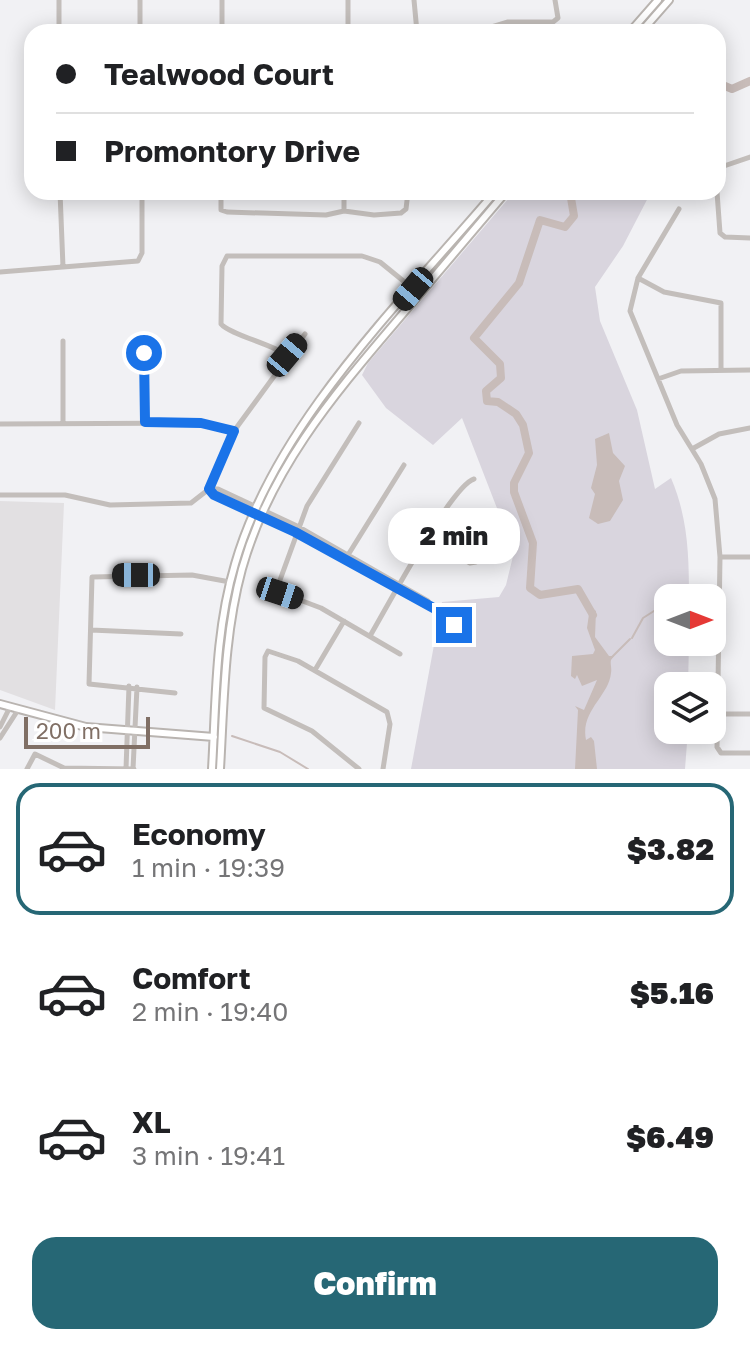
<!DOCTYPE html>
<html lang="en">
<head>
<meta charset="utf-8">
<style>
  :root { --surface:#fff; --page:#f6f6f6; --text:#202124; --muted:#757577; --line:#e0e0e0; --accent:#266775 }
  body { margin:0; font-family:"Golos Text",sans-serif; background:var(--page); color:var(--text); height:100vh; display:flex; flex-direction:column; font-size:30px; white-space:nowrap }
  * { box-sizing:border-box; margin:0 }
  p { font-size:26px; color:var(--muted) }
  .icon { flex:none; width:44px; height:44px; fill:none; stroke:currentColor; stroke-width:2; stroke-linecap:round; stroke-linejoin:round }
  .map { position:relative; height:769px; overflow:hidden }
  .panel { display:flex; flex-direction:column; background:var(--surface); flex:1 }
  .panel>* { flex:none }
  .top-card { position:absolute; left:24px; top:24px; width:702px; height:176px; border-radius:24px; box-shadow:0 4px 20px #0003; display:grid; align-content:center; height:176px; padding:0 32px; background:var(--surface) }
  .needle { width:52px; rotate:90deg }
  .buttons { position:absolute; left:654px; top:584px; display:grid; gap:16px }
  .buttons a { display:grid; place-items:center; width:72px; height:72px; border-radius:16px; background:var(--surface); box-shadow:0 4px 20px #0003; font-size:40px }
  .scale { position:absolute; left:24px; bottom:20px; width:126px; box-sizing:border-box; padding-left:8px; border:4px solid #806f65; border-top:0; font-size:22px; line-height:28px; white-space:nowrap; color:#806f65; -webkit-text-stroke:6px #fff; paint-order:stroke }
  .end { position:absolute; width:36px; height:36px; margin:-18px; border:10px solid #1a73e8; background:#fff; box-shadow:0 0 0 4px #fff }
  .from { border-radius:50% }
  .bubble { position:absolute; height:56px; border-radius:24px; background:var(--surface); box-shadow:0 4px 20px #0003; font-size:26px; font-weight:800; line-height:56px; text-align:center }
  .car { position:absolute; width:24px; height:48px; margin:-24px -12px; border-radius:10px; box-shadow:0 0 6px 2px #0007; background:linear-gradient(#222 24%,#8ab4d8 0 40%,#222 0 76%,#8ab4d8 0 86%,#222 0) }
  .top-card b { display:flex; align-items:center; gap:28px; height:76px; font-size:30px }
  .top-card b+b { border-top:2px solid var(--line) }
  .top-card i { width:20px; height:20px; background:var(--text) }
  ul { padding:14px 0 0; list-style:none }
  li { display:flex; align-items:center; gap:24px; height:132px; margin:0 16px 12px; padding:0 16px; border:4px solid transparent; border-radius:24px }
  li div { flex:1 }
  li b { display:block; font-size:30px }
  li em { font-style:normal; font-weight:800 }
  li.on { border-color:var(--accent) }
  li>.icon { width:72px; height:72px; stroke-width:1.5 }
  .cta { display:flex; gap:16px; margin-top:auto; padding:16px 32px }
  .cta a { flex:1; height:92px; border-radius:24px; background:var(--accent); color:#fff; font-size:32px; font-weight:800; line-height:92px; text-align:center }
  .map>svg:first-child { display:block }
  .built { fill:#e2e0e2 }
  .green { fill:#d9d5de }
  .water { fill:#c8bcb9 }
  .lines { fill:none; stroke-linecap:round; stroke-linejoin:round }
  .stream { stroke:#c8bcb9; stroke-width:2 }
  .river { stroke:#c8bcb9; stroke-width:8 }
  .secondary-casing { stroke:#b9b4b0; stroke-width:10 }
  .street { stroke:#c3bebb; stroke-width:5 }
  .secondary { stroke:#fff; stroke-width:6 }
  .route { stroke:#1a73e8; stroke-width:10 }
</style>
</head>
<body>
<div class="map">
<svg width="750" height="769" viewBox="0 0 750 769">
  <rect width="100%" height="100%" fill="#f1f1f4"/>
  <path class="built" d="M0,501L64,503L55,710L0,690Z"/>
  <path class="green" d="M514,192H651L623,246L595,287L600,321L637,410L655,489L671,478C688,518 689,555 689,598H668V642H689L688,686H668V730H688L685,769H411L442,602L499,597L506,585L514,552L462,418L433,445L386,408L362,375L368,363Z"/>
  <path class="water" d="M609,433L613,453L625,466L619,481L623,500L610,521L598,524L589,518L595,494L591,488L597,465L595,439Z
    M590,607L596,611L595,637L609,656H614L611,660C610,664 612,668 611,673C609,696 580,711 586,740L591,737L594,741L597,769H575L578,710L575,706L584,710L597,680L582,686L577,675L575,679L571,676L572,656L593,654L595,650L587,628Z"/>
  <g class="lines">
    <path class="stream" d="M632,638L643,618L668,602
      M612,657L630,639
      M232,736L280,752L308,769"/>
    <path class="river" d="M718,83L732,89L750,81
      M570,192L574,216L565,227L540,220L519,283L474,338L500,364L501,378L486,391L487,401L498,402L516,414L523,425L529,453L514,483V492L533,543L530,588L540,595L578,589L593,615"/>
    <defs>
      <path id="secondary" d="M630,32L658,0
        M641,32L669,0
        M0,704L86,727L214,737
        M212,769C216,700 215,631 235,564C276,422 401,303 495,192
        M220,769C224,702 224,635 242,569C269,472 331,398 395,323C432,279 469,236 506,192"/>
    </defs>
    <use href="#secondary" class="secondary-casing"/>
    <path class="street" d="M59,0V32
      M140,0V32
      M222,0V32
      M414,0L417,32
      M348,32V0
      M475,32L508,22H553L558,18L555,0
      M718,176L724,166L750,157
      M60,192L63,267
      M221,192V210L227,212L326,215L344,211L374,215L401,213L406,209L408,192
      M717,192L720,233L725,237L750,238
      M679,209L638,278L630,311L677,425L701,464L715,499L720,557L717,747L721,753H750
      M344,211V192
      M0,272L138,261L142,253V192
      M638,278L664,292L721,303V370
      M63,341V423
      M139,345L145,363V422
      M287,355C271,344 229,334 221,324L222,266L227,256H362L380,262L412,288
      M658,379L681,371L750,370
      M359,423L307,506L276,591L321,608L400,654
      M0,424L201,423L234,431
      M692,449L719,434L750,428
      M209,489L235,506L295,532L448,616L454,625V638
      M210,489H218L297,526L428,601L431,606
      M0,495H65L110,505L191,503L209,489L234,431L305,334
      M427,539L470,563L476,562
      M348,555L404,465
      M720,557H750
      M91,630L181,634
      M370,636C386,609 451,486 474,479
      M315,670L344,621
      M175,693L89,684L92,577L192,575L230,582
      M719,714H750
      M0,727L10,707
      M0,738L18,710
      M27,769L35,754L64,768L134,769
      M126,769L129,686
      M133,769L137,687
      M359,769L312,731L264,708L265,657L268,651L298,661L387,712L390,724L383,769"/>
    <use href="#secondary" class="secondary"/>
  </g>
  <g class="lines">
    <path class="route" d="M144,353L145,422L201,423L234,431L209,489L214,495L295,532L448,616L454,625"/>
  </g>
</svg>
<div class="buttons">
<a><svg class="needle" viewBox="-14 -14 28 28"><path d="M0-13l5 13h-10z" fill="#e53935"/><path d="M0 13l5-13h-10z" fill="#757577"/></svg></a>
<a><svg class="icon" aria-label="layers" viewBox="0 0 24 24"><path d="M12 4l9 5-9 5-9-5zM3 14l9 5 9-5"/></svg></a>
</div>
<div class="scale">200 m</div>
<i class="end from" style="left:144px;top:353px"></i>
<i class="end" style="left:454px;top:625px"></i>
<div class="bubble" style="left:388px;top:508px;width:132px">2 min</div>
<i class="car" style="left:413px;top:289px;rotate:220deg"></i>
<i class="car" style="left:287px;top:355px;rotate:40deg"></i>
<i class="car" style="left:136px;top:575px;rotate:270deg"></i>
<i class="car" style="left:280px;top:593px;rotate:108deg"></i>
<div class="top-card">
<b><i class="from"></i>Tealwood Court</b>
<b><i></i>Promontory Drive</b>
</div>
</div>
<section class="panel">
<ul>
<li class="on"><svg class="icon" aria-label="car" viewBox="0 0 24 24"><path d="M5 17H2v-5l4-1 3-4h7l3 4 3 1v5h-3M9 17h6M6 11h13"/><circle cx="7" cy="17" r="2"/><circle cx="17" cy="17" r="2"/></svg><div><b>Economy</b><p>1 min · 19:39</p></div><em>$3.82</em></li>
<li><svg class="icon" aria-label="car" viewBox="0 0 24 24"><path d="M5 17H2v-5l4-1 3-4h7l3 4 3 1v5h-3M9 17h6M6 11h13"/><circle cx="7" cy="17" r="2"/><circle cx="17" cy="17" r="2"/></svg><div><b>Comfort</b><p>2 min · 19:40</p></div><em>$5.16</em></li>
<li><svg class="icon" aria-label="car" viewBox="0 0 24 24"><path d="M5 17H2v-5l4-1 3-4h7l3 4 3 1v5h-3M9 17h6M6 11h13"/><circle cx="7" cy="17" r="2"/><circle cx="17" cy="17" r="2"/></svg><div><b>XL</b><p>3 min · 19:41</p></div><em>$6.49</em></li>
</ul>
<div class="cta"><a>Confirm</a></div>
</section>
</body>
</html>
